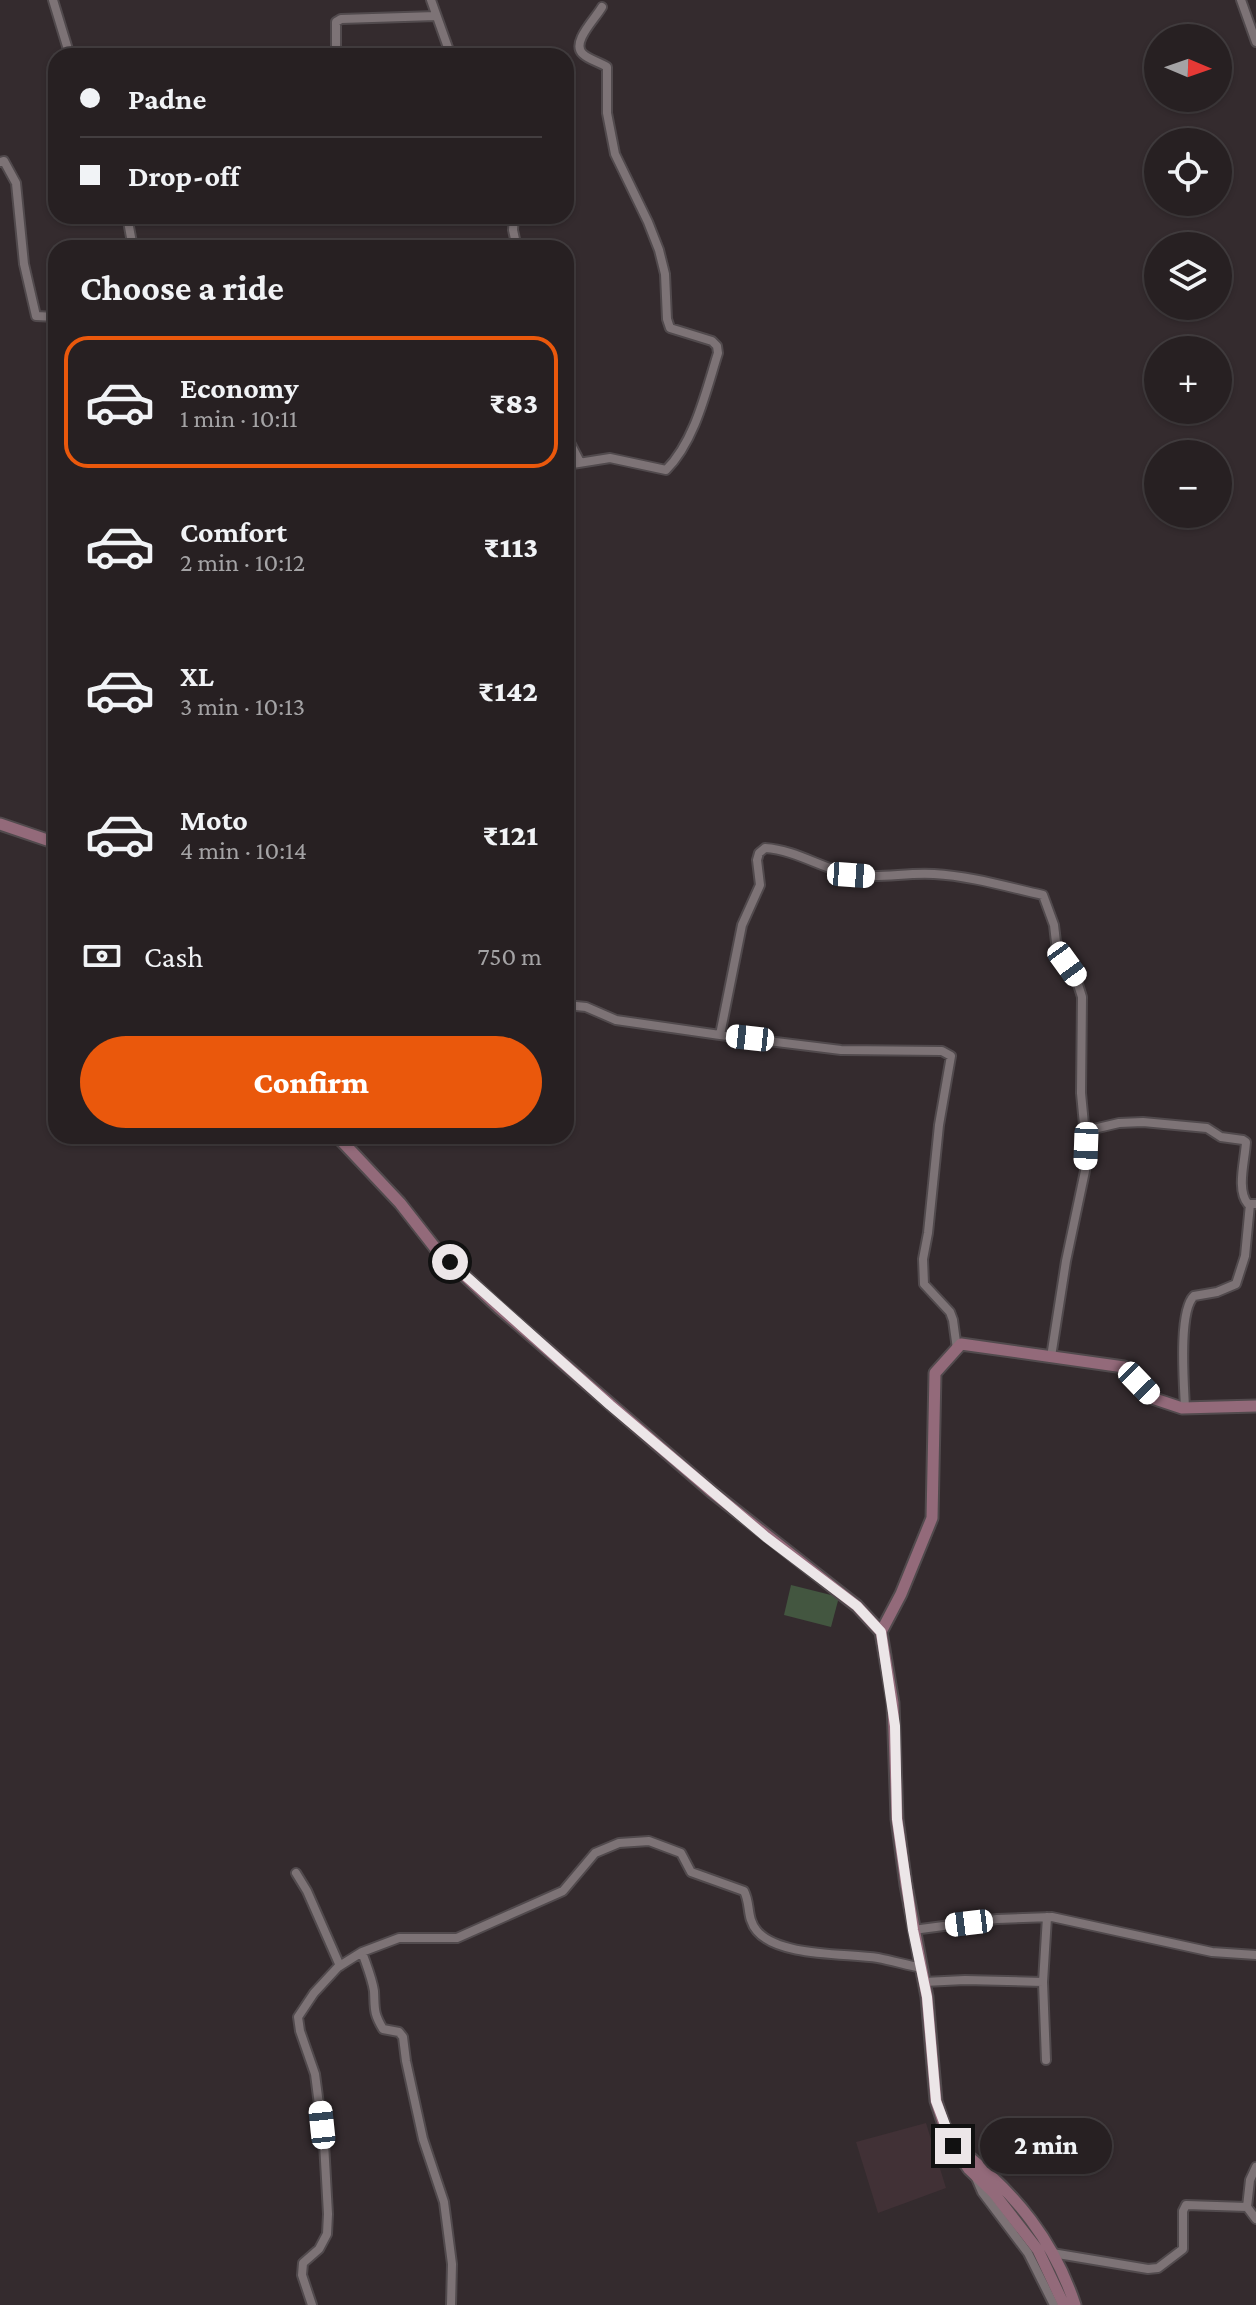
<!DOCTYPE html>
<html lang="en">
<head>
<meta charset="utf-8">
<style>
  :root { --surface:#272022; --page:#2f282a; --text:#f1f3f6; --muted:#a4a3a5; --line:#433e40; --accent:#ea580c }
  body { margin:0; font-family:"Crimson Pro",serif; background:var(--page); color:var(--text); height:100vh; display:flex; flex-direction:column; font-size:30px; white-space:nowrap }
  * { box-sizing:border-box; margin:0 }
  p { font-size:26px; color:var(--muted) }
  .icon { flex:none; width:44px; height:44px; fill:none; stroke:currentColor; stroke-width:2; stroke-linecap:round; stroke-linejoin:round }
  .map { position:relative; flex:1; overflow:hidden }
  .drawer { position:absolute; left:48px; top:240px; width:526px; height:904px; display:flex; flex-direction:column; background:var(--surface); border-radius:24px; box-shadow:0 2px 6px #0004,0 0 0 2px var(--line) }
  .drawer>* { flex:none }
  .guide { position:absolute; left:48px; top:48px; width:526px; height:176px; border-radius:24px; box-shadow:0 2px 6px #0004,0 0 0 2px var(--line); display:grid; align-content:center; height:176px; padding:0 32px; background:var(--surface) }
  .needle { width:52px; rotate:92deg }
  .controls { position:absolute; left:1144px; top:24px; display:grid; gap:16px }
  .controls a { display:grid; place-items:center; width:88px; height:88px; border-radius:50%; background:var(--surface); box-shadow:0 2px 6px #0004,0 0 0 2px var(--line); font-size:40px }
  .end { position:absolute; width:36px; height:36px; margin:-18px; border:10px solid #ece6e8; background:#111; box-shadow:0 0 0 4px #111 }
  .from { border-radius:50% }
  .bubble { position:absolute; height:56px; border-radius:28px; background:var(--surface); box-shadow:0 2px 6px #0004,0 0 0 2px var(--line); font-size:26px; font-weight:800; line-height:56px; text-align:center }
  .car { position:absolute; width:24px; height:48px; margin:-24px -12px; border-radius:10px; box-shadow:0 0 6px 2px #0007; background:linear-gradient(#fff 24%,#345 0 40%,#fff 0 76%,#345 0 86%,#fff 0) }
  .guide b { display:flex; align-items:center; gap:28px; height:76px; font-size:30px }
  .guide b+b { border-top:2px solid var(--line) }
  .guide i { width:20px; height:20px; background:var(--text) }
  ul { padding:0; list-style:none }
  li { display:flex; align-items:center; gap:24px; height:132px; margin:0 16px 12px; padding:0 16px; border:4px solid transparent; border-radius:24px }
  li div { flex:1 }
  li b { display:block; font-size:30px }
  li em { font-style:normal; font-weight:800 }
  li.current { border-color:var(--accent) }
  li>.icon { width:72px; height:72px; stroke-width:1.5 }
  h2 { padding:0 32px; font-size:36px; line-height:96px }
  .pay { display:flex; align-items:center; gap:20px; height:88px; padding:0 32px; font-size:30px }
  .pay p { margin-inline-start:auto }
  .cta { display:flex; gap:16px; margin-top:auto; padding:16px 32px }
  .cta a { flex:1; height:92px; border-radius:48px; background:var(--accent); color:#fff; font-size:32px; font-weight:800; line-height:92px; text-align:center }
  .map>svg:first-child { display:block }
  .built { fill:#413136 }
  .green { fill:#435640 }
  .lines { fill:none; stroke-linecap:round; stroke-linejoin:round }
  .street-casing { stroke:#514a4d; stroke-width:12 }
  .secondary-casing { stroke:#514a4d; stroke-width:15 }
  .street { stroke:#7d7376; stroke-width:8 }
  .secondary { stroke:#936a7a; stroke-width:11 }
  .route { stroke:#ece6e8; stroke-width:10 }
</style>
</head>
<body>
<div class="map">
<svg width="1256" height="2305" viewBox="0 0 1256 2305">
  <rect width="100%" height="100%" fill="#342b2e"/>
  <path class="built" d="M926,2123L946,2188L878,2213L856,2142Z"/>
  <path class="green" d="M791,1585L839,1597L831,1627L784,1615Z"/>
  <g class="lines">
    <defs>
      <path id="street" d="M53,0L70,56
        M431,0L451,56
        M1241,0L1256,42
        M336,56V22L341,19L436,16
        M0,162L4,161L16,183L24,264L36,316L56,317
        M127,216L133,248
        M514,216L513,230L517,248
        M566,435L580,462
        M566,465L610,458L666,470C695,441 706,391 718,353L717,346L712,341L670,328L667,319L665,274L659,250L648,222L615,154L607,113V67C600,62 589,60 583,54C570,43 596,18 602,7
        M566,1005L586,1007L616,1020L720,1035L742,925L760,885L757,860L759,853L765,848C797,850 824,870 854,875C881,879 907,872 934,874C971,876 1007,887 1043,895L1054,925L1057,951L1076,978L1082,997L1081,1093L1086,1146L1085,1171L1066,1261L1051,1357
        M720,1035L841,1050L942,1051L951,1056L939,1125L928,1233L923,1259L924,1284L950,1312L953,1320L957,1349
        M1085,1131L1119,1123L1143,1122L1207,1128L1221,1137L1243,1140L1246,1142C1245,1161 1236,1190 1248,1204H1256
        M1185,1408C1184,1384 1178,1311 1194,1296L1217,1292L1236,1284L1245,1256L1250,1204
        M296,1873L307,1891L340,1966
        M913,1930L997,1919L1052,1917L1212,1952L1256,1955
        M362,1952C366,1964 372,1978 374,1991C375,2009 373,2012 383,2029L399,2032L403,2037L406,2061L423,2139L444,2202L452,2264L451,2305
        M924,1982L965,1980L1043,1982L1046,2060
        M1043,1982L1047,1917
        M976,2178L982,2192L1028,2253L1054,2305
        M1247,2207L1250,2180L1256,2167
        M1052,2253L1148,2269L1158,2268L1183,2249V2211L1186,2205L1247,2207L1256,2219
        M312,2305L302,2275L303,2263L319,2249L327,2234L328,2214L324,2143L315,2074L300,2031L298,2017L314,1993L338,1967L362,1952L399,1938H457L563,1891L595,1853L619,1843L649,1841L681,1853L691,1872L744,1891C751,1904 746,1918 757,1931C779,1957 846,1953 878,1958C893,1961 907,1965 922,1968"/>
      <path id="secondary" d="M0,824L56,843
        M337,1136L400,1203L436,1249L498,1307L712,1492L857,1606L881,1632
        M964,2153C1016,2194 1054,2241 1075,2305
        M1064,2305L1038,2250L993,2192L969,2169L953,2146L944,2125L936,2101L927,1997L906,1885L897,1819L893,1703L881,1632L901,1594L932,1518L935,1373L961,1344L1124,1367L1155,1399L1182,1408L1256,1406"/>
    </defs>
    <use href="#street" class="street-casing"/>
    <use href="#secondary" class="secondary-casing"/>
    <use href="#street" class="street"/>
    <use href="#secondary" class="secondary"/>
  </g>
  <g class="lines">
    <path class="route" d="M450,1262L610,1405L766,1537L857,1606L881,1632L895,1726L897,1819L913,1930L927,1997L936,2101L953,2146"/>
  </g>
</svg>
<div class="controls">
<a><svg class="needle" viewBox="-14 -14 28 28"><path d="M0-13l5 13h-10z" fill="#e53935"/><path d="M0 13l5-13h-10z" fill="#a4a3a5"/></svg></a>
<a><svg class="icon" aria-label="locate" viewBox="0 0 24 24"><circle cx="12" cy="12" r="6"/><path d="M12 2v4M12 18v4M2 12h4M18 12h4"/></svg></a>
<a><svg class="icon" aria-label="layers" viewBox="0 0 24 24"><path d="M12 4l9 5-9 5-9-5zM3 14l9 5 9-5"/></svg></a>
<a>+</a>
<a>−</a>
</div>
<i class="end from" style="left:450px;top:1262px"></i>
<i class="end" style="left:953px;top:2146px"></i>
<div class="bubble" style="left:980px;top:2118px;width:132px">2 min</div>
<i class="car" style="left:851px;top:875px;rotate:94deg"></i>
<i class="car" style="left:1067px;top:964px;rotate:144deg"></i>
<i class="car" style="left:750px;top:1038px;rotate:276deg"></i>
<i class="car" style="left:1086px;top:1146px;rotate:182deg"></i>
<i class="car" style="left:1139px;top:1383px;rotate:136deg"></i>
<i class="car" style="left:969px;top:1923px;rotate:263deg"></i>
<i class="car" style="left:322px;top:2125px;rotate:354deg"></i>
<div class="guide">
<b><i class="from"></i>Padne</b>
<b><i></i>Drop-off</b>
</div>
<section class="drawer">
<h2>Choose a ride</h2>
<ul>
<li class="current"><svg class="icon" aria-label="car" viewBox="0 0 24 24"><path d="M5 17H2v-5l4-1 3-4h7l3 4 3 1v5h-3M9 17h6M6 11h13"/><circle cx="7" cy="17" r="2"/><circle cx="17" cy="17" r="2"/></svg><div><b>Economy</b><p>1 min · 10:11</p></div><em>₹83</em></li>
<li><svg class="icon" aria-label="car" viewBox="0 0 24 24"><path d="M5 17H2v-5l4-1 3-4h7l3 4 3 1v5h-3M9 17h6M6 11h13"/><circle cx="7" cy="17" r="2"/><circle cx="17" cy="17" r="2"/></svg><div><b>Comfort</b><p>2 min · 10:12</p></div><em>₹113</em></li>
<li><svg class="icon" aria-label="car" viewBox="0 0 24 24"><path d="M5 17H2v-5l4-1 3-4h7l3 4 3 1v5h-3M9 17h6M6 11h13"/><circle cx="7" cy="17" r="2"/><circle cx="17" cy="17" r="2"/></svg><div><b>XL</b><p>3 min · 10:13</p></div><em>₹142</em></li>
<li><svg class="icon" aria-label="car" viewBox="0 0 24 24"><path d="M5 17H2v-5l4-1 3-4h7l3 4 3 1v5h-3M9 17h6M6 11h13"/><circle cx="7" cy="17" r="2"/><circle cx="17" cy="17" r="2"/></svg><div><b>Moto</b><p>4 min · 10:14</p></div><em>₹121</em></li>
</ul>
<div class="pay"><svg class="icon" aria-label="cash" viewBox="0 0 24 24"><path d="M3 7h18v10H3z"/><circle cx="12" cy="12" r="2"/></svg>Cash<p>750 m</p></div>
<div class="cta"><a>Confirm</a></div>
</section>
</div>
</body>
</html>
